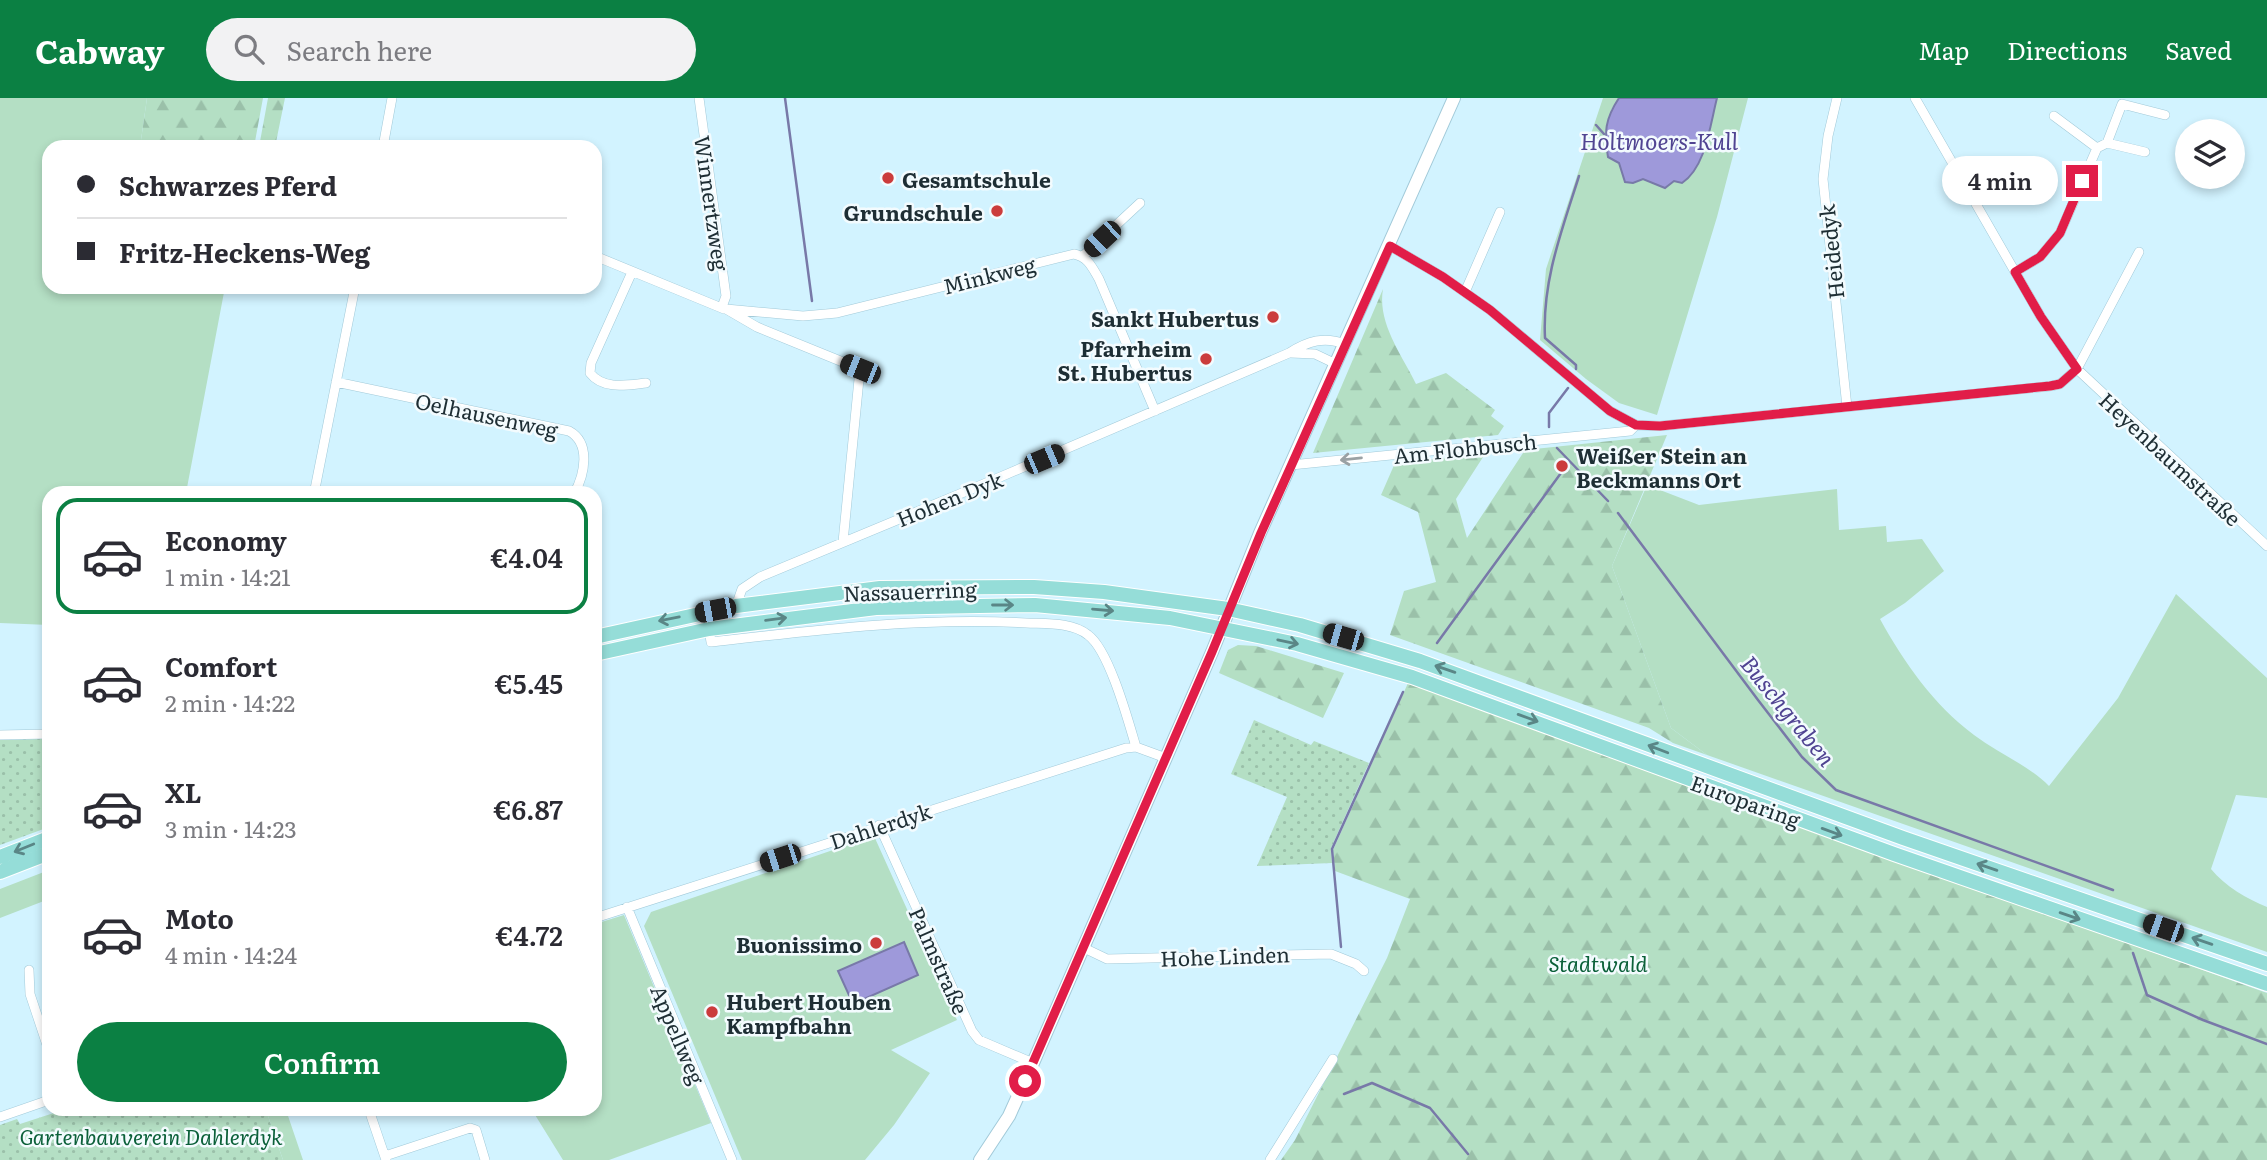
<!DOCTYPE html>
<html lang="en">
<head>
<meta charset="utf-8">
<style>
  :root { --surface:#fff; --page:#f2f2f3; --text:#2b2b33; --muted:#7c7c81; --line:#e1e1e2; --accent:#0b8043 }
  body { margin:0; font-family:Literata,serif; background:var(--page); color:var(--text); height:100vh; display:flex; flex-direction:column; font-size:26px; white-space:nowrap }
  * { box-sizing:border-box; margin:0 }
  p { font-size:23px; color:var(--muted) }
  .icon { flex:none; width:38px; height:38px; fill:none; stroke:currentColor; stroke-width:2; stroke-linecap:round; stroke-linejoin:round }
  .map { position:relative; flex:1; overflow:hidden }
  .panel { position:absolute; left:42px; top:388px; width:560px; height:630px; display:flex; flex-direction:column; background:var(--surface); border-radius:21px; box-shadow:0 4px 10px #0003 }
  .panel>* { flex:none }
  .hud { position:absolute; left:42px; top:42px; width:560px; height:154px; border-radius:21px; box-shadow:0 4px 10px #0003; display:grid; align-content:center; height:154px; padding:0 35px; background:var(--surface) }
  .controls { position:absolute; left:2175px; top:21px; display:grid; gap:14px }
  .controls a { display:grid; place-items:center; width:70px; height:70px; border-radius:50%; background:var(--surface); box-shadow:0 4px 10px #0003; font-size:35px }
  .end { position:absolute; width:32px; height:32px; margin:-16px; border:9px solid #e11d48; background:#fff; box-shadow:0 0 0 4px #fff }
  .from { border-radius:50% }
  .bubble { position:absolute; height:49px; border-radius:24px; background:var(--surface); box-shadow:0 4px 10px #0003; font-size:23px; font-weight:600; line-height:49px; text-align:center }
  .car { position:absolute; width:21px; height:42px; margin:-21px -10px; border-radius:9px; box-shadow:0 0 5px 2px #0007; background:linear-gradient(#222 24%,#8ab4d8 0 40%,#222 0 76%,#8ab4d8 0 86%,#222 0) }
  .hud b { display:flex; align-items:center; gap:24px; height:66px; font-size:26px }
  .hud b+b { border-top:2px solid var(--line) }
  .hud i { width:18px; height:18px; background:var(--text) }
  ul { padding:12px 0 0; list-style:none }
  li { display:flex; align-items:center; gap:21px; height:116px; margin:0 14px 10px; padding:0 21px; border:4px solid transparent; border-radius:21px }
  li div { flex:1 }
  li b { display:block; font-size:26px }
  li em { font-style:normal; font-weight:600 }
  li.selected { border-color:var(--accent) }
  li>.icon { width:63px; height:63px; stroke-width:1.5 }
  .primary-button { display:flex; gap:14px; margin-top:auto; padding:14px 35px }
  .primary-button a { flex:1; height:80px; border-radius:42px; background:var(--accent); color:#fff; font-size:28px; font-weight:600; line-height:80px; text-align:center }
  header { display:flex; align-items:center; gap:42px; box-sizing:border-box; height:98px; padding:0 35px; background:var(--accent); color:#fff }
  header strong { font-size:33px }
  nav { display:flex; gap:38px; margin-inline-start:auto; font-size:24px }
  .search { width:490px; height:63px; background:var(--page); display:flex; align-items:center; gap:18px; box-sizing:border-box; padding:0 24px; border-radius:38px; color:var(--muted); font-size:26px }
  .map>svg:first-child { display:block }
  .green { fill:#b4dfc4 }
  .forest { fill:url(#forest-firs) }
  .garden { fill:url(#garden-dots) }
  .water { fill:#9e99da; stroke:#7879a8; stroke-width:2 }
  .lines { fill:none; stroke-linecap:round; stroke-linejoin:round }
  .stream { stroke:#7879a8; stroke-width:2.5 }
  .street-casing { stroke:#a2cad9; stroke-width:10 }
  .secondary-casing { stroke:#a2cad9; stroke-width:14 }
  .primary-casing { stroke:#fff; stroke-width:16 }
  .street { stroke:#fff; stroke-width:9 }
  .secondary { stroke:#fff; stroke-width:12 }
  .primary { stroke:#95ddd8; stroke-width:14 }
  .oneway { stroke:#9aa1a4 }
  .oneway2 { stroke:#5a8686 }
  .route { stroke:#e11d48; stroke-width:9 }
  .poi-dot { fill:#cb3c3c; stroke:#f3fbfe; stroke-width:2.5 }
  .labels { text-anchor:middle; dominant-baseline:central; stroke-width:5; stroke-linejoin:round; paint-order:stroke }
  .poi-label { font-size:21px; font-weight:bold; fill:#1e2e34; stroke:#f3fbfe; text-anchor:end }
  .street-label { font-size:21px; fill:#1e2e34; stroke:#f3fbfe }
  .park-label { font-size:21px; font-style:italic; fill:#0b6039; stroke:#f3fbfe }
  .water-label { font-size:23px; font-style:italic; fill:#504492; stroke:#f3fbfe }
</style>
</head>
<body>
<header>
<strong>Cabway</strong>
<div class="search"><svg class="icon" aria-label="search" viewBox="0 0 24 24"><circle cx="10" cy="10" r="6"/><path d="M15 15l6 6"/></svg>Search here</div>
<nav><a>Map</a><a>Directions</a><a>Saved</a></nav>
</header>
<div class="map">
<svg width="2267" height="1062" viewBox="0 0 2267 1062">
  <defs>
    <pattern id="forest-firs" width="22" height="20" patternUnits="userSpaceOnUse" patternTransform="scale(1.75)"><rect width="22" height="20" fill="#b4dfc4"/><path d="M5 1l3.5 6h-7zM16 11l3.5 6h-7z" fill="#9ac0a9"/></pattern>
    <pattern id="garden-dots" width="8" height="8" patternUnits="userSpaceOnUse" patternTransform="scale(1.75)"><rect width="8" height="8" fill="#b4dfc4"/><path d="M2 2h.1M6 6h.1" fill="none" stroke="#9ac0a9" stroke-width="1.8" stroke-linecap="round"/></pattern>
  </defs>
  <rect width="100%" height="100%" fill="#d2f3ff"/>
  <path class="green" d="M0,0H147L140,49H49V189H225L186,395L49,396V527L0,525Z
    M1603,0H1619L1611,12L1619,65L1625,83L1633,85L1643,81L1665,90L1706,41L1717,0H1748L1717,119L1657,317L1619,305L1586,281L1540,242L1546,171Z
    M1647,387L1699,407L1837,391L1839,432L1886,428L1887,444L1922,441L1944,473L1905,505L1880,521C1905,566 1933,606 1974,637C1998,655 2028,667 2049,688L2118,600L2176,496L2267,580V700L2236,697L2211,771C2225,788 2247,801 2267,809V854L1707,657L1671,630L1612,468Z
    M874,738L957,922L891,952L930,975L894,1027L865,1062H742L644,828L651,814Z
    M49,772V801L0,820V791Z
    M624,817L711,1025L609,1062H563L532,1012H595V826Z
    M266,1012H286L303,1062H283Z"/>
  <path class="forest" d="M147,0H263L254,49H140Z
    M268,0H285L275,49H259Z
    M1383,191C1377,225 1402,257 1416,286L1446,275L1495,312L1491,318L1504,328L1498,337L1313,355Z
    M1667,337L1612,468L1671,630L1707,657L1673,645L1649,630L1390,537L1404,493L1436,484L1418,414L1381,397L1395,365L1485,356L1456,401L1467,440L1525,352Z
    M1238,547L1256,548L1344,575L1323,620L1219,575L1228,552Z
    M1408,585L1716,698L2267,895V1062H1281L1295,1042L1387,860L1410,801L1335,773L1333,752Z"/>
  <path class="garden" d="M1254,622L1311,647L1314,643L1369,665L1331,750L1332,765L1257,768L1287,699L1231,676Z
    M38,641H49V729L0,747V642Z
    M63,1012H266L283,1062H0V1027L17,1021L20,1026Z"/>
  <path class="water" d="M1619,0H1717C1710,27 1706,69 1682,85L1674,83L1665,90L1643,81L1633,85L1625,84L1619,65L1608,59C1604,34 1605,21 1619,0Z
    M904,844L918,877L853,906L838,873Z"/>
  <g class="lines">
    <path class="stream" d="M785,0L812,203
      M1596,27L1604,36
      M1576,271V267L1545,240C1542,183 1562,132 1579,78
      M1549,329V315L1568,290
      M1557,350L1608,403
      M1618,415L1758,602L1802,659L1836,692L2113,792
      M1437,545L1569,364
      M1341,849L1332,751L1403,594
      M2133,855L2147,897L2203,922L2267,946
      M1344,996L1372,985L1430,1010L1468,1056"/>
    <defs>
      <path id="street" d="M699,0L726,198L722,209
        M1837,0L1828,38L1823,81L1847,309
        M1915,0L2041,219L2077,271L2267,448
        M2107,45L2145,54
        M383,49L392,0
        M2097,50L2107,45L2122,6L2165,17
        M1390,148L1443,179L1490,212L1610,313L1636,327L1660,328L2051,288L2060,286L2077,271L2139,154
        M595,158L724,211
        M1083,158L1140,105
        M632,174L591,265L590,275C603,292 627,287 646,285
        M2015,174L2040,159L2060,135L2097,50L2054,18
        M1465,194L1500,114
        M1291,255L1315,256L1336,266
        M336,284L569,333C591,345 585,376 574,396
        M1291,367L1630,333L1636,327
        M314,396L355,189
        M843,444L860,271L757,229L726,211L803,218L837,215L1074,156C1088,159 1092,169 1099,181L1155,313
        M736,508L742,491L760,479L998,380L1289,255C1308,243 1324,238 1345,246
        M709,531L711,544C816,532 921,519 1026,525C1046,526 1072,524 1088,537C1109,552 1128,622 1136,649
        M0,637L49,636
        M879,727L972,933L979,942L1033,965
        M627,809L732,1062
        M595,820L1126,650L1136,649L1166,660
        M1084,850L1107,861L1331,856L1356,866L1364,873
        M29,872L30,896L49,953
        M369,1012L386,1062
        M0,1019L49,1002
        M385,1058L470,1030L476,1032L485,1062
        M1270,1062L1333,961"/>
      <path id="secondary" d="M980,1062L1009,1018L1033,965L1212,554L1260,435L1454,0"/>
      <path id="primary" d="M595,539L736,508L880,490L1034,489L1104,494L1228,511L1300,527L1420,563L1903,740L2267,866
        M595,556L709,531L876,510L1035,507L1170,520L1297,546L1412,579L1894,756L2267,886
        M0,759L49,740
        M0,774L49,755"/>
    </defs>
    <use href="#street" class="street-casing"/>
    <use href="#secondary" class="secondary-casing"/>
    <use href="#primary" class="primary-casing"/>
    <use href="#street" class="street"/>
    <use href="#secondary" class="secondary"/>
    <use href="#primary" class="primary"/>
  </g>
  <defs><path id="oneway-shaft" d="M-6 0H5M1.5-3L5.5 0L1.5 3" fill="none" stroke-width="1.6" stroke-linecap="round" stroke-linejoin="round" transform="scale(1.75)"/></defs>
  <use class="oneway" href="#oneway-shaft" transform="translate(1351 361) rotate(174)"/>
  <g class="oneway2">
    <use href="#oneway-shaft" transform="translate(1003 507)"/>
    <use href="#oneway-shaft" transform="translate(1103 512) rotate(5)"/>
    <use href="#oneway-shaft" transform="translate(669 521) rotate(169)"/>
    <use href="#oneway-shaft" transform="translate(776 521) rotate(-7)"/>
    <use href="#oneway-shaft" transform="translate(1288 544) rotate(12)"/>
    <use href="#oneway-shaft" transform="translate(1445 571) rotate(-161)"/>
    <use href="#oneway-shaft" transform="translate(1528 620) rotate(20)"/>
    <use href="#oneway-shaft" transform="translate(1658 651) rotate(-159)"/>
    <use href="#oneway-shaft" transform="translate(1832 734) rotate(20)"/>
    <use href="#oneway-shaft" transform="translate(24 750) rotate(158)"/>
    <use href="#oneway-shaft" transform="translate(1987 769) rotate(-161)"/>
    <use href="#oneway-shaft" transform="translate(2070 818) rotate(19)"/>
    <use href="#oneway-shaft" transform="translate(2202 843) rotate(-161)"/>
  </g>
  <g class="lines">
    <path class="route" d="M1025,983L1212,554L1261,435L1390,148L1443,179L1490,212L1610,313L1636,327L1660,328L2050,288L2060,286L2077,271L2041,219L2015,174L2040,159L2060,135L2082,83"/>
  </g>
  <g class="poi-dot">
    <circle cx="888" cy="80" r="7"/>
    <circle cx="997" cy="113" r="7"/>
    <circle cx="1273" cy="219" r="7"/>
    <circle cx="1206" cy="261" r="7"/>
    <circle cx="1562" cy="368" r="7"/>
    <circle cx="876" cy="845" r="7"/>
    <circle cx="712" cy="914" r="7"/>
  </g>
  <g class="labels">
    <g class="poi-label">
      <text x="902" y="80" text-anchor="start">Gesamtschule</text>
      <text x="983" y="113">Grundschule</text>
      <text x="1259" y="219">Sankt Hubertus</text>
      <text x="1192" y="249">Pfarrheim<tspan x="1192" dy="24">St. Hubertus</tspan></text>
      <text x="1576" y="356" text-anchor="start">Weißer Stein an<tspan x="1576" dy="24">Beckmanns Ort</tspan></text>
      <text x="862" y="845">Buonissimo</text>
      <text x="726" y="902" text-anchor="start">Hubert Houben<tspan x="726" dy="24">Kampfbahn</tspan></text>
    </g>
    <g class="street-label">
      <text transform="translate(713 105) rotate(82)">Winnertzweg</text>
      <text transform="translate(1830 154) rotate(-96)">Heidedyk</text>
      <text transform="translate(989 176) rotate(-14)">Minkweg</text>
      <text transform="translate(487 316) rotate(12)">Oelhausenweg</text>
      <text transform="translate(1465 349) rotate(-6)">Am Flohbusch</text>
      <text transform="translate(2171 360) rotate(43)">Heyenbaumstraße</text>
      <text transform="translate(949 400) rotate(-22)">Hohen Dyk</text>
      <text transform="translate(910 492) rotate(-2)">Nassauerring</text>
      <text transform="translate(1746 702) rotate(20)">Europaring</text>
      <text transform="translate(880 727) rotate(-18)">Dahlerdyk</text>
      <text transform="translate(1225 857) rotate(-2)">Hohe Linden</text>
      <text transform="translate(940 862) rotate(66)">Palmstraße</text>
      <text transform="translate(679 936) rotate(67)">Appellweg</text>
    </g>
    <g class="park-label">
      <text x="1598" y="864">Stadtwald</text>
      <text x="151" y="1037">Gartenbauverein Dahlerdyk</text>
    </g>
    <g class="water-label">
      <text x="1659" y="42">Holtmoers-Kull</text>
      <text transform="translate(1789 612) rotate(51)">Buschgraben</text>
    </g>
  </g>
</svg>
<div class="controls">
<a><svg class="icon" aria-label="layers" viewBox="0 0 24 24"><path d="M12 4l9 5-9 5-9-5zM3 14l9 5 9-5"/></svg></a>
</div>
<i class="end from" style="left:1025px;top:983px"></i>
<i class="end" style="left:2082px;top:83px"></i>
<div class="bubble" style="left:1942px;top:58px;width:116px">4 min</div>
<i class="car" style="left:1102px;top:141px;rotate:227deg"></i>
<i class="car" style="left:860px;top:271px;rotate:292deg"></i>
<i class="car" style="left:1044px;top:361px;rotate:67deg"></i>
<i class="car" style="left:715px;top:512px;rotate:259deg"></i>
<i class="car" style="left:1343px;top:539px;rotate:286deg"></i>
<i class="car" style="left:780px;top:760px;rotate:252deg"></i>
<i class="car" style="left:2163px;top:830px;rotate:289deg"></i>
<div class="hud">
<b><i class="from"></i>Schwarzes Pferd</b>
<b><i></i>Fritz-Heckens-Weg</b>
</div>
<section class="panel">
<ul>
<li class="selected"><svg class="icon" aria-label="car" viewBox="0 0 24 24"><path d="M5 17H2v-5l4-1 3-4h7l3 4 3 1v5h-3M9 17h6M6 11h13"/><circle cx="7" cy="17" r="2"/><circle cx="17" cy="17" r="2"/></svg><div><b>Economy</b><p>1 min · 14:21</p></div><em>€4.04</em></li>
<li><svg class="icon" aria-label="car" viewBox="0 0 24 24"><path d="M5 17H2v-5l4-1 3-4h7l3 4 3 1v5h-3M9 17h6M6 11h13"/><circle cx="7" cy="17" r="2"/><circle cx="17" cy="17" r="2"/></svg><div><b>Comfort</b><p>2 min · 14:22</p></div><em>€5.45</em></li>
<li><svg class="icon" aria-label="car" viewBox="0 0 24 24"><path d="M5 17H2v-5l4-1 3-4h7l3 4 3 1v5h-3M9 17h6M6 11h13"/><circle cx="7" cy="17" r="2"/><circle cx="17" cy="17" r="2"/></svg><div><b>XL</b><p>3 min · 14:23</p></div><em>€6.87</em></li>
<li><svg class="icon" aria-label="car" viewBox="0 0 24 24"><path d="M5 17H2v-5l4-1 3-4h7l3 4 3 1v5h-3M9 17h6M6 11h13"/><circle cx="7" cy="17" r="2"/><circle cx="17" cy="17" r="2"/></svg><div><b>Moto</b><p>4 min · 14:24</p></div><em>€4.72</em></li>
</ul>
<div class="primary-button"><a>Confirm</a></div>
</section>
</div>
</body>
</html>
